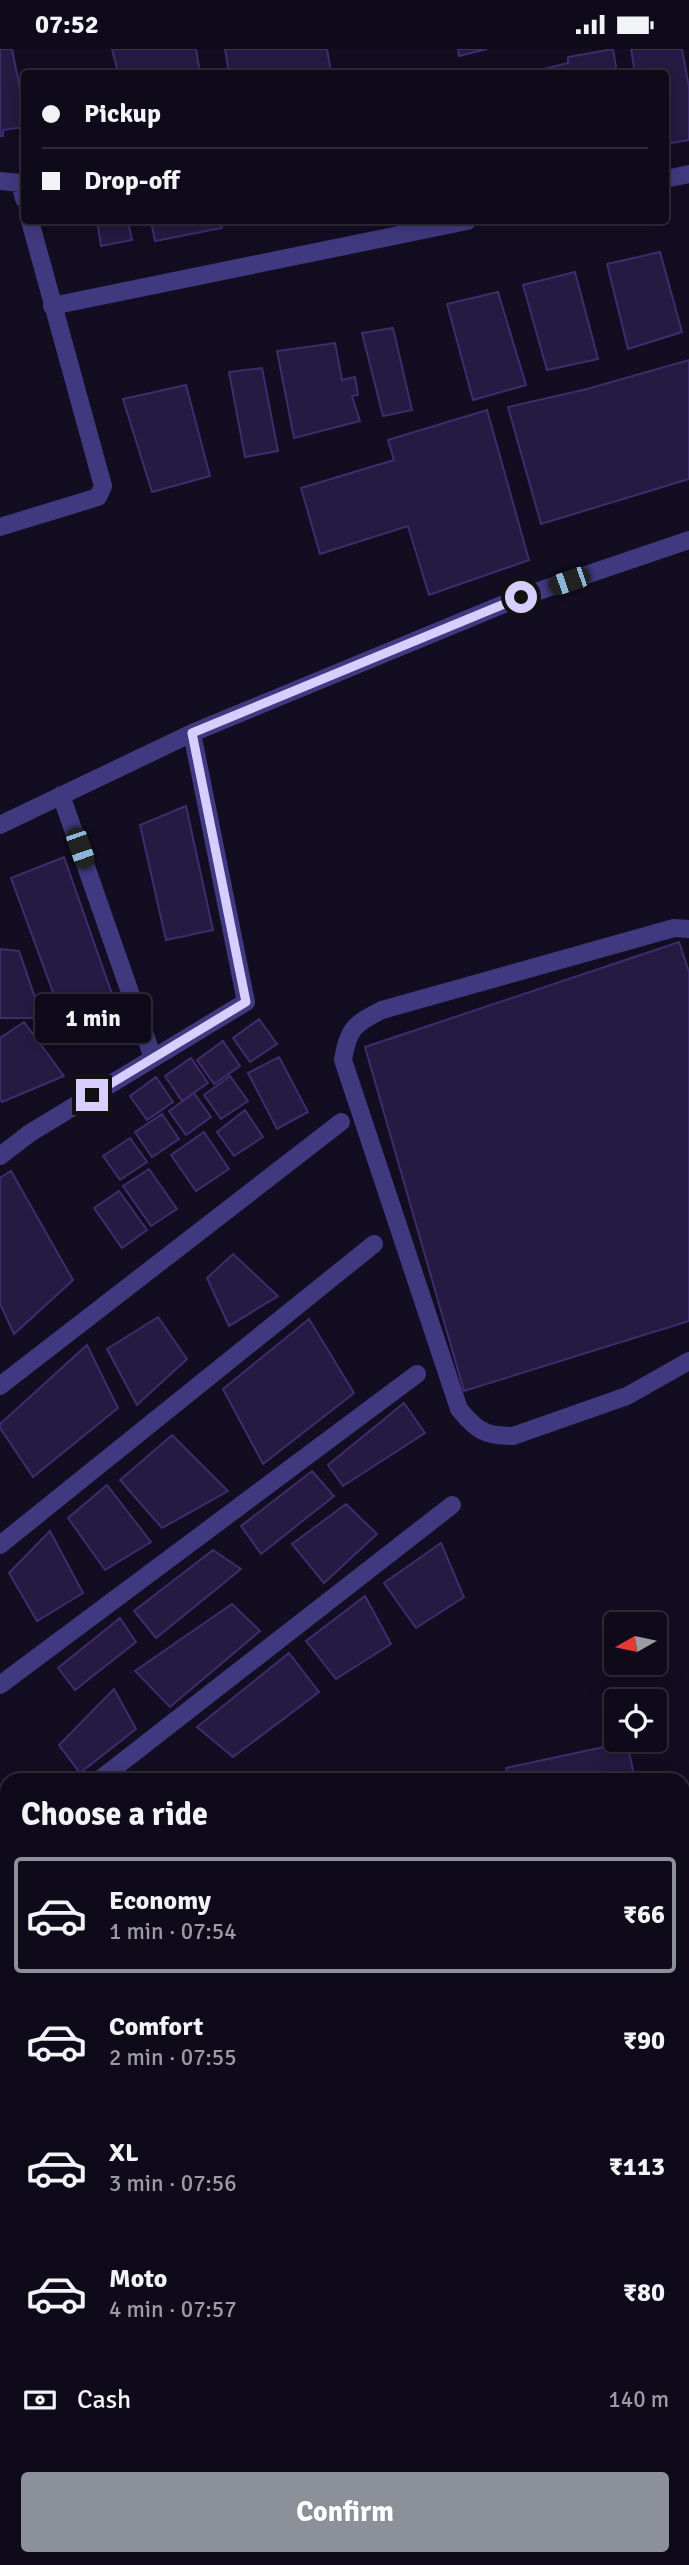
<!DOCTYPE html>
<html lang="en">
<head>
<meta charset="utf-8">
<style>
  :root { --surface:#0e0a19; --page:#1c1826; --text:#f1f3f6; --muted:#9b9aa2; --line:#2e2b38; --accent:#8c9099 }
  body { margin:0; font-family:Signika,sans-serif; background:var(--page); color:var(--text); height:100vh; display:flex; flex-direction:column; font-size:26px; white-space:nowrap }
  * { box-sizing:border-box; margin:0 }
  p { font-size:23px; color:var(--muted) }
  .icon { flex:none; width:38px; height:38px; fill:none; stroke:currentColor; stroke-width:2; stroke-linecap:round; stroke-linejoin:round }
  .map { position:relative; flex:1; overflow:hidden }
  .drawer { position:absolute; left:0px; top:1724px; width:690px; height:793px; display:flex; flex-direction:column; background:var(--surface); border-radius:21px 21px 0 0; box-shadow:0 4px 18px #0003,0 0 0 2px var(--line) }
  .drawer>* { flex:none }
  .banner { position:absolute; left:21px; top:21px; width:648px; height:154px; border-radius:7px; box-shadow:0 4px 18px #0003,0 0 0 2px var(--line); display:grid; align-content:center; height:154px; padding:0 21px; background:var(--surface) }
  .needle { width:46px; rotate:261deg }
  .controls { position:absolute; left:604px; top:1563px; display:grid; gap:14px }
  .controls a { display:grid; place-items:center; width:63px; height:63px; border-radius:7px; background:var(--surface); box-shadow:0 4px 18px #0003,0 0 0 2px var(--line); font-size:35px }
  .end { position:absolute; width:32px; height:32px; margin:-16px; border:9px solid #d7cefe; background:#111; box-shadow:0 0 0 4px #111 }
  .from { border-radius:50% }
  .bubble { position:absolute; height:49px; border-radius:7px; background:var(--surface); box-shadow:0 4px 18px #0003,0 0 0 2px var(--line); font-size:23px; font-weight:700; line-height:49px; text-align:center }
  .car { position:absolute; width:21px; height:42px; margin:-21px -10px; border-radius:9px; box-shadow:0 0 5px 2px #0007; background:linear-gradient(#222 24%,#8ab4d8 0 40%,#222 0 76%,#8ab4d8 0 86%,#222 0) }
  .banner b { display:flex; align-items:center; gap:24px; height:66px; font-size:26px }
  .banner b+b { border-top:2px solid var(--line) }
  .banner i { width:18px; height:18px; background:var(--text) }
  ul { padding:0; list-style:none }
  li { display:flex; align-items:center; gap:21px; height:116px; margin:0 14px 10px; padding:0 7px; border:4px solid transparent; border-radius:7px }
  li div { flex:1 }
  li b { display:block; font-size:26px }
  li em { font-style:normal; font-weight:700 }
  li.on { border-color:var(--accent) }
  li>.icon { width:63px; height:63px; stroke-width:1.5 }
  h2 { padding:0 21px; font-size:32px; line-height:84px }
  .pay { display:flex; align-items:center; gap:18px; height:77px; padding:0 21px; font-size:26px }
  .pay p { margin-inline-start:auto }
  .action { display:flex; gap:14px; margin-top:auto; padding:14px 21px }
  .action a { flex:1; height:80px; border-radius:7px; background:var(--accent); color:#fff; font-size:28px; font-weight:700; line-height:80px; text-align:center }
  .status { display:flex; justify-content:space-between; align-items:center; height:49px; padding:0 35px; background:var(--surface); direction:ltr }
  .status svg { height:19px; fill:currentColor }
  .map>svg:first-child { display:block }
  .green { fill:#11292a }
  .building { fill:#251a41; stroke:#3e2c6d; stroke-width:2 }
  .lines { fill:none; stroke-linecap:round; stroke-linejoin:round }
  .service { stroke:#41397f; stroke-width:18 }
  .minor { stroke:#41397f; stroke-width:18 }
  .route { stroke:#d7cefe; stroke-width:9 }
</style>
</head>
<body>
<div class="status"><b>07:52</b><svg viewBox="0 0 49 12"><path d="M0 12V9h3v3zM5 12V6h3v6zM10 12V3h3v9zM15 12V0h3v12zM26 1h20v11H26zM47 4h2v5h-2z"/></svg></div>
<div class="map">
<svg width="689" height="2516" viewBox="0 0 689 2516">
  <rect width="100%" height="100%" fill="#120d21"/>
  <path class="green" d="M115,2510H547L549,2516H102Z"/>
  <path class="building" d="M0,0H12L24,60V78L3,81V87H0Z
    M112,0H196L200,24H118Z
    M225,0H327L331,23L229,24Z
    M458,0H487L459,7Z
    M613,0L617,24H545L544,20L568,14V8Z
    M631,0H682L689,38V91L665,95V24H635Z
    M97,172H128L132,191L101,197Z
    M151,172H220L222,179L155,192Z
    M660,203L682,283L628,300L607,215Z
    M575,223L598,310L547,321L523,236Z
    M498,243L526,336L473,351L447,255Z
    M393,279L412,361L383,367L362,284Z
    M335,294L342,331L355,328L358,346L352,347L360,372L294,389L277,302Z
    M689,311V430L541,475L508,358L587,340Z
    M262,319L278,402L245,408L229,323Z
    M186,336L210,427L152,443L123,350Z
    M487,361L529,511L429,546L408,477L320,505L301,439L394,411L388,391Z
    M186,757L213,881L166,891L140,776Z
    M64,808L125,982L72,995L11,829Z
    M679,893L689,923V1272L464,1342L365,998Z
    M0,900L19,902L42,969H0Z
    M259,970L277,995L250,1013L233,989Z
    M24,973L64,1027L2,1053L0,1049V989Z
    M223,992L240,1017L214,1035L197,1011Z
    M279,1008L308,1063L277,1080L248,1024Z
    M191,1009L208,1034L182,1052L165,1027Z
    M230,1027L248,1052L221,1070L204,1046Z
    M156,1028L173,1053L147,1071L130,1047Z
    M194,1044L211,1068L186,1086L169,1062Z
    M245,1061L263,1088L234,1107L217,1083Z
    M162,1065L179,1090L152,1108L135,1083Z
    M204,1083L229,1120L196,1142L171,1106Z
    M130,1089L147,1113L120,1131L103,1107Z
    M149,1120L177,1160L151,1177L123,1137Z
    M11,1122L73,1231L14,1285L0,1255V1129Z
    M119,1142L147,1181L122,1199L94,1159Z
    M233,1205L278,1247L229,1277L207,1229Z
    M158,1268L187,1310L137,1356L107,1300Z
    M309,1270L354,1344L263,1415L223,1340Z
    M87,1296L118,1359L33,1428L0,1379V1375Z
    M404,1354L425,1384L343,1437L328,1416Z
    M172,1386L228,1442L162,1479L120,1431Z
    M312,1422L334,1447L261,1505L241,1477Z
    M107,1436L151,1493L105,1521L68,1469Z
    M346,1455L377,1485L324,1534L292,1495Z
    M50,1482L83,1544L37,1572L9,1524Z
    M441,1494L464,1548L416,1579L384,1534Z
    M213,1501L241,1520L156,1589L134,1562Z
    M365,1547L391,1595L336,1630L306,1592Z
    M232,1555L260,1582L170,1658L135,1622Z
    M120,1569L136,1593L75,1641L58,1619Z
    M289,1604L319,1643L233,1708L197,1678Z
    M114,1640L136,1680L80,1724L59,1696Z
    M627,1693L635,1731H508L506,1719Z"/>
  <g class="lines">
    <path class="service" d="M689,880L674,879L382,961C354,975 348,980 343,1011L459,1360C477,1382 485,1387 513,1387L627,1347L689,1312
      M0,2356L7,2355
      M260,2510L264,2516"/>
    <path class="minor" d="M665,130L689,125
      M0,132L20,134L24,150
      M52,257L467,172
      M0,478L98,448L103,437L30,172
      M61,746L153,1009
      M0,776L192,684L521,548L689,491
      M0,1107L30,1084L246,953L192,684
      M0,1337L341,1073
      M0,1496L374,1195
      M0,1636L417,1325
      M99,1731L452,1456
      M0,1807L7,1802
      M682,2130L689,2123
      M575,2510L578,2516"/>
  </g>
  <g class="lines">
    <path class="route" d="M92,1046L246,953L192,684L521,548"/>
  </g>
</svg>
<div class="controls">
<a><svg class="needle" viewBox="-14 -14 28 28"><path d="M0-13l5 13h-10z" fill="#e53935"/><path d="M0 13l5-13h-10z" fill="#9b9aa2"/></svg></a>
<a><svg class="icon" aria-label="locate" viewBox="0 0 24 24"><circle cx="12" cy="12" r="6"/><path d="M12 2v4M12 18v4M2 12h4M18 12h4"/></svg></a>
</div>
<i class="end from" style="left:521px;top:548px"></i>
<i class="end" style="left:92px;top:1046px"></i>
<div class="bubble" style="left:35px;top:945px;width:116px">1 min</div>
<i class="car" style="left:569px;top:532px;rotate:251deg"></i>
<i class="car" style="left:80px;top:799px;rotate:161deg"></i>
<div class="banner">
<b><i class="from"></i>Pickup</b>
<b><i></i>Drop-off</b>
</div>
<section class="drawer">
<h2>Choose a ride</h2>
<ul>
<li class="on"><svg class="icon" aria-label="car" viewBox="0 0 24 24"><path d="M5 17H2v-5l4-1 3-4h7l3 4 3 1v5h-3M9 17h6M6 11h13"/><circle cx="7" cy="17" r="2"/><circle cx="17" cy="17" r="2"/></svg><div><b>Economy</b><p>1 min · 07:54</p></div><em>₹66</em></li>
<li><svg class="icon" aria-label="car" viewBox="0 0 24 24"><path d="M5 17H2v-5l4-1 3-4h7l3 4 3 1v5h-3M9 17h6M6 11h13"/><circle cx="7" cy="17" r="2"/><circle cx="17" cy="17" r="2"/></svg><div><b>Comfort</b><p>2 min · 07:55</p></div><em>₹90</em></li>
<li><svg class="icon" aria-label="car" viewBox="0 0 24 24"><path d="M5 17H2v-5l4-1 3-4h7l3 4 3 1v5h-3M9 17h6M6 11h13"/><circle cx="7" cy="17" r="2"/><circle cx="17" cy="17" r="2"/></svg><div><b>XL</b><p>3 min · 07:56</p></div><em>₹113</em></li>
<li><svg class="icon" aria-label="car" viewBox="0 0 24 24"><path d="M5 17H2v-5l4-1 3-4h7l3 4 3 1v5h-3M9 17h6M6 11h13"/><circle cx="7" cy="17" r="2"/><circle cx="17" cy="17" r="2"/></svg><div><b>Moto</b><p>4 min · 07:57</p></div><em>₹80</em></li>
</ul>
<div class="pay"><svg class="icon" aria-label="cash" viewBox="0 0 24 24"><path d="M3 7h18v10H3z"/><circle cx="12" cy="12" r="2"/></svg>Cash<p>140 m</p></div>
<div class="action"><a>Confirm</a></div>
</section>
</div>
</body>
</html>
